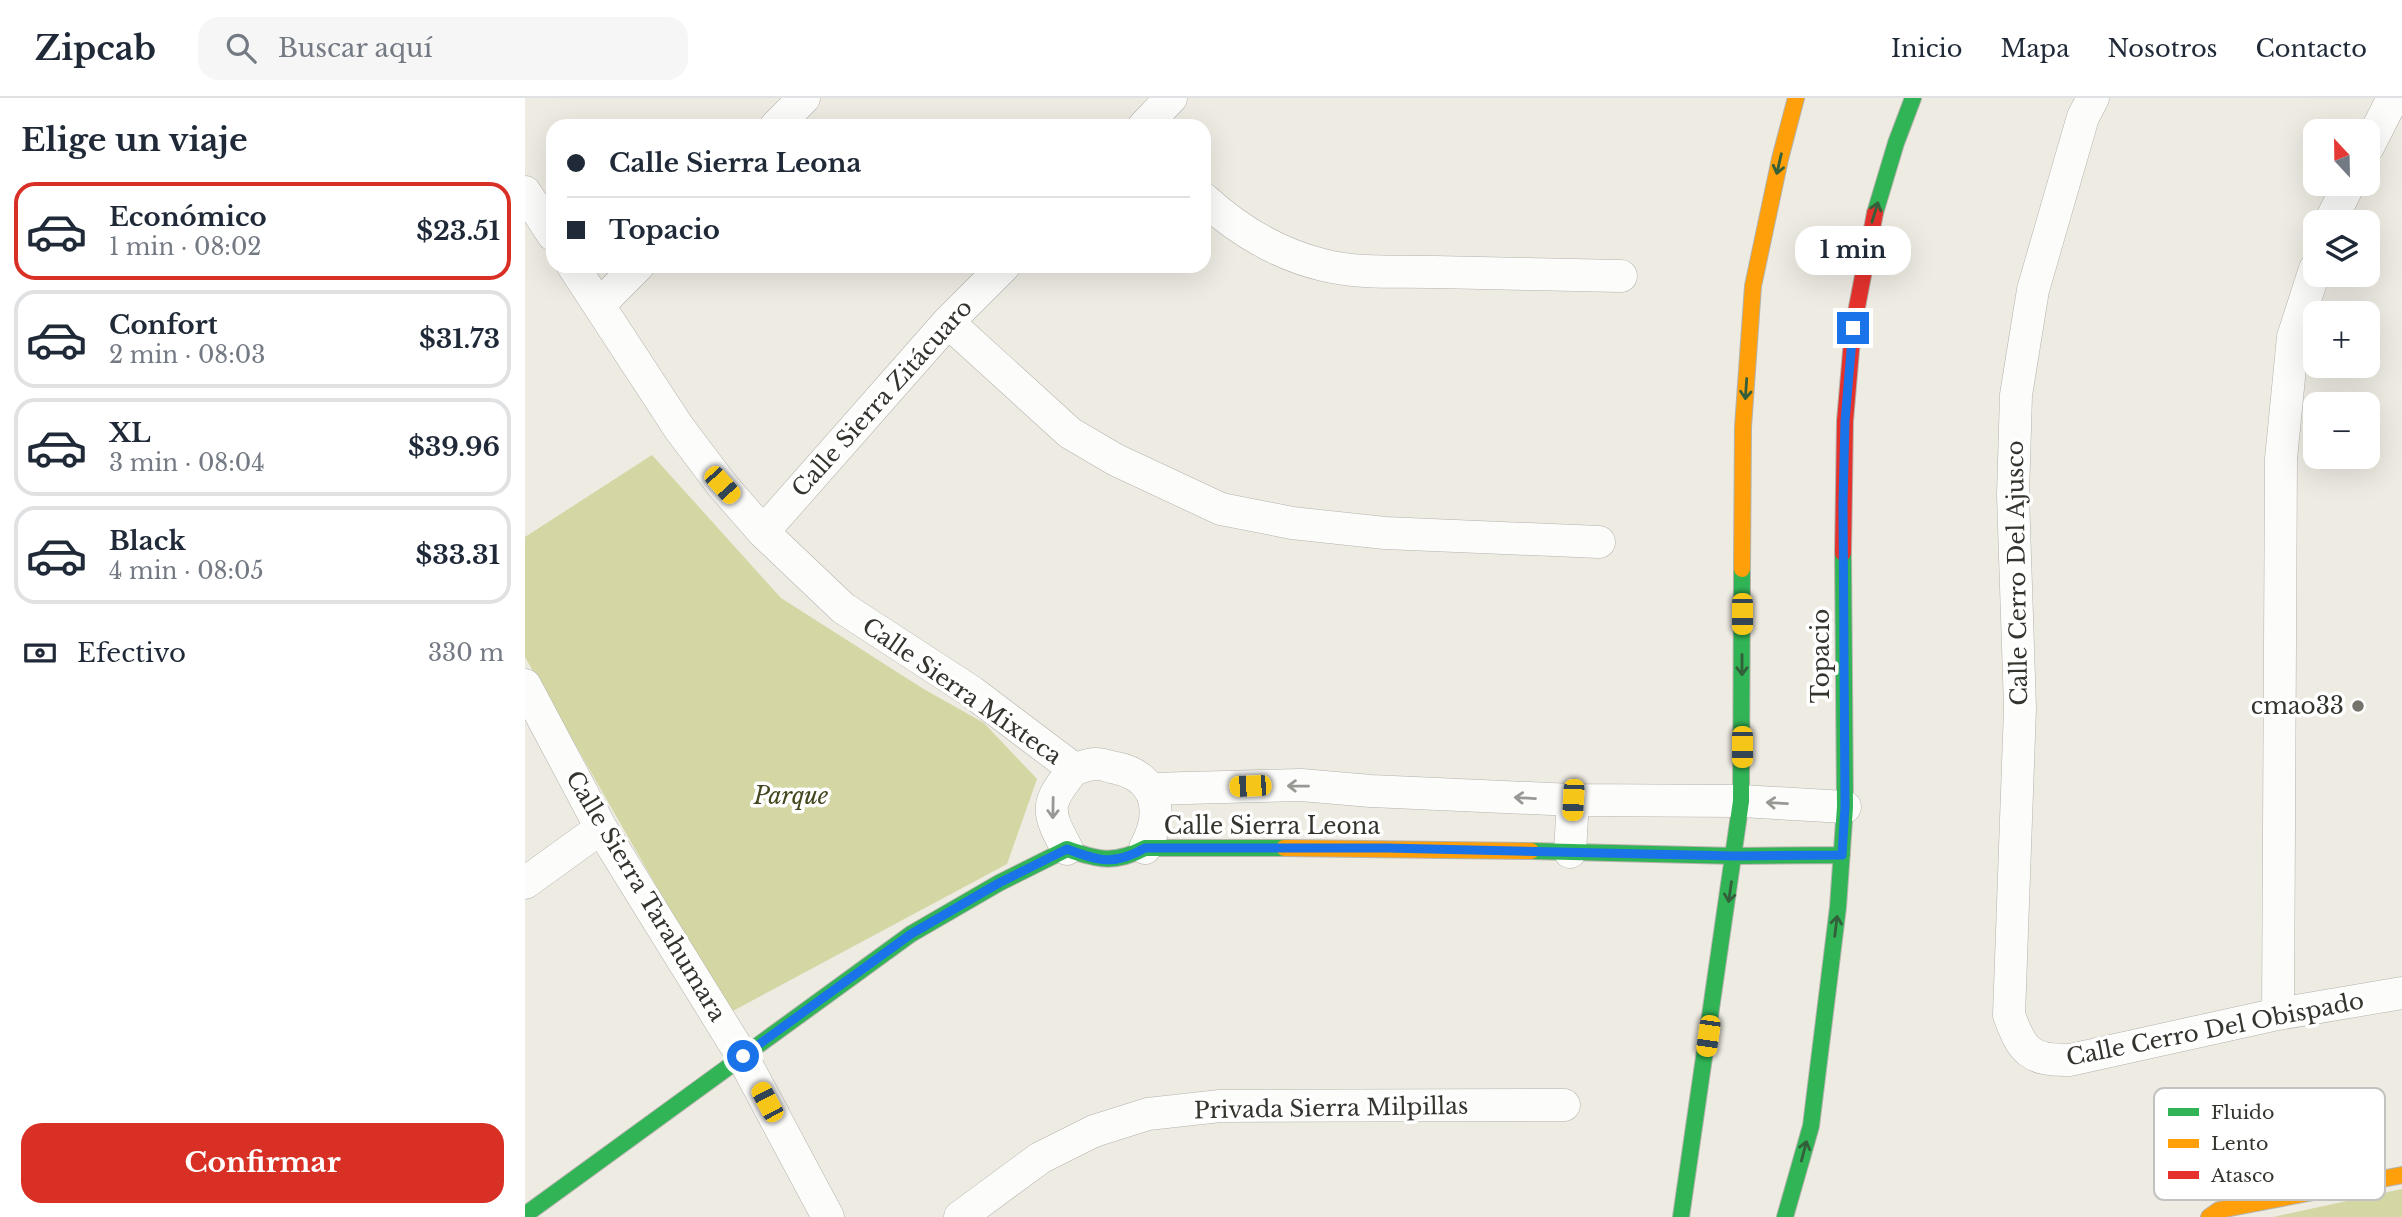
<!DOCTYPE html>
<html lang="es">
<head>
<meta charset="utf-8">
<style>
  :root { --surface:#fff; --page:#f6f6f7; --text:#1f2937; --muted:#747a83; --line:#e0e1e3; --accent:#d93025 }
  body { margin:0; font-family:"Libre Baskerville",serif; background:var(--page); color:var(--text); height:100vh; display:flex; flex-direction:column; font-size:26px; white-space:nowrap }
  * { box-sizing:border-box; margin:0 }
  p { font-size:23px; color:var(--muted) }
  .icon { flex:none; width:38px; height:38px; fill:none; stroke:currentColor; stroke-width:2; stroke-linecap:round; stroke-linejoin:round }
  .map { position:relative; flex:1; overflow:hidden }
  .panel { display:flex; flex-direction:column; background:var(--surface); width:525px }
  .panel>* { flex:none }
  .guide { position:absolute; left:21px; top:21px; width:665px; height:154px; border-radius:21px; box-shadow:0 7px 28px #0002; display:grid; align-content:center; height:154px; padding:0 21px; background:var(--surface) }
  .needle { width:46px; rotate:338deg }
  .tools { position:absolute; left:1778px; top:21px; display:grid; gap:14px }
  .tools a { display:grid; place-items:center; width:77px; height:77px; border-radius:14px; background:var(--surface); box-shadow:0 7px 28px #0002; font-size:35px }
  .end { position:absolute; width:32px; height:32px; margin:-16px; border:9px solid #1a73e8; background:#fff; box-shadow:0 0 0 4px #fff }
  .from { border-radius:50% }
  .bubble { position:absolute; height:49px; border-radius:21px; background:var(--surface); box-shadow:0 7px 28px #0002; font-size:23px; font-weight:800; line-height:49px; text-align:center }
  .car { position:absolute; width:21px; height:42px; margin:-21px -10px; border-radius:9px; box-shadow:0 0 5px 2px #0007; background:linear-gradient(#f5c518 24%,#345 0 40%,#f5c518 0 76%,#345 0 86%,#f5c518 0) }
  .guide b { display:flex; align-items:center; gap:24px; height:66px; font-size:26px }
  .guide b+b { border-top:2px solid var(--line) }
  .guide i { width:18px; height:18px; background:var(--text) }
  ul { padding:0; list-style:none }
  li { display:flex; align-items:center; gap:21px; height:98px; margin:0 14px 10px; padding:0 7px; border:4px solid var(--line); border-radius:21px }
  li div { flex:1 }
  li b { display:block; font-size:26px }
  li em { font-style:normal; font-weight:800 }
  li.on { border-color:var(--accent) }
  li>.icon { width:63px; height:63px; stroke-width:1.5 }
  h2 { padding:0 21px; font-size:32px; line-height:84px }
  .pay { display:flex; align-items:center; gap:18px; height:77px; padding:0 21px; font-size:26px }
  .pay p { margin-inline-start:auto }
  .button { display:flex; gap:14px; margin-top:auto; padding:14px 21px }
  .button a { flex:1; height:80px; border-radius:21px; background:var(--accent); color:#fff; font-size:28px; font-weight:800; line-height:80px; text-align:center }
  header { display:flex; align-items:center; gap:42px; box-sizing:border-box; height:98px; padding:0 35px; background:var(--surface); border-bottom:2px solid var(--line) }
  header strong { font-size:33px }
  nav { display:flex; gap:38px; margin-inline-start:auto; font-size:24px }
  .search { width:490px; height:63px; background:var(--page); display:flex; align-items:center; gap:18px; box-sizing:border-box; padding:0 24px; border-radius:21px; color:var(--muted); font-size:26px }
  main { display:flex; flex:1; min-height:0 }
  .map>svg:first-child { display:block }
  .green { fill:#d4d6a3 }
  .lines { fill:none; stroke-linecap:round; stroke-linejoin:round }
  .street-casing { stroke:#b4b2ac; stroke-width:33 }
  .fast-casing { stroke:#b4b2ac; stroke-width:18 }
  .slow-casing { stroke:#b4b2ac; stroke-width:18 }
  .jam-casing { stroke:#b4b2ac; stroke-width:18 }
  .street { stroke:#fcfcfb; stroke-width:32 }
  .fast { stroke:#30b455; stroke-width:16 }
  .slow { stroke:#ff9f0a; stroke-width:16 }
  .jam { stroke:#e5322d; stroke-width:16 }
  .oneway { stroke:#33603b }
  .oneway2 { stroke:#989894 }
  .route { stroke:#1a73e8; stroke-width:9 }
  .poi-dot { fill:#75736c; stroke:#fff; stroke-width:2.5 }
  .labels { text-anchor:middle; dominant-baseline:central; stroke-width:7; stroke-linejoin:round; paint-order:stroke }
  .street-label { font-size:23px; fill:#34332d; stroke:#fff }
  .poi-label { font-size:23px; fill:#34332d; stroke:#fff; text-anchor:end }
  .park-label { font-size:23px; font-style:italic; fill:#44461e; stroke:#fff }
  .key { fill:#fff; stroke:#c2c2c0; stroke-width:2 }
  .key-label { font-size:19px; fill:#34332d }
</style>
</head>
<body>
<header>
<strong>Zipcab</strong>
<div class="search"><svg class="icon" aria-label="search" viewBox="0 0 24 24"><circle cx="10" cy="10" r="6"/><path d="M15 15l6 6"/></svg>Buscar aquí</div>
<nav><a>Inicio</a><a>Mapa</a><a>Nosotros</a><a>Contacto</a></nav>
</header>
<main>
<section class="panel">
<h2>Elige un viaje</h2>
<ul>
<li class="on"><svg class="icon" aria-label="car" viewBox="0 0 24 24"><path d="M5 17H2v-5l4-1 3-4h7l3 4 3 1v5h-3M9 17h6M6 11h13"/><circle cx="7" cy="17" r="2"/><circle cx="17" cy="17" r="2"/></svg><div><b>Económico</b><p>1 min · 08:02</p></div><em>$23.51</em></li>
<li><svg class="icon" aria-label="car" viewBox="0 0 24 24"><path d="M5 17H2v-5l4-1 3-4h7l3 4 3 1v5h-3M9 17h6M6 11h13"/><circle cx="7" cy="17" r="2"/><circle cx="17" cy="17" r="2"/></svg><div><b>Confort</b><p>2 min · 08:03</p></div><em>$31.73</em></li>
<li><svg class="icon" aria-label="car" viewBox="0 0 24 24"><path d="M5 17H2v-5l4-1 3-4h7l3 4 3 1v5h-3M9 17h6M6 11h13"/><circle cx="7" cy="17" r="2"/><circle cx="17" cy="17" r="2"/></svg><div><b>XL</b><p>3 min · 08:04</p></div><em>$39.96</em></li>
<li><svg class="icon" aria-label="car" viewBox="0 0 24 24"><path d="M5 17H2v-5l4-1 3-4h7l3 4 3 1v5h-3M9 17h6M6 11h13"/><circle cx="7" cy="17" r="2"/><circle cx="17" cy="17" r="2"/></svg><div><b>Black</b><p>4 min · 08:05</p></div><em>$33.31</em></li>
</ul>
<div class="pay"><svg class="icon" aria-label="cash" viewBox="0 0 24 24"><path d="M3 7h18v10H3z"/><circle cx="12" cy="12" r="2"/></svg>Efectivo<p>330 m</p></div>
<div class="button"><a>Confirmar</a></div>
</section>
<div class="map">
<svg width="1877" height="1119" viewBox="0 0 1877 1119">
  <rect width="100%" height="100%" fill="#edebe2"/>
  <path class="green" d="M127,357L256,500L397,590L459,625L512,681L482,766L204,915L0,559V439Z
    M1877,1091V1119H1748Z"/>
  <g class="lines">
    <defs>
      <path id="street" d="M1568,0L1558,19L1508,192L1491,297L1488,397L1495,610L1484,917C1497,953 1505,963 1545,962L1753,916L1877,895
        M251,28L279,0
        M619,28L646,0
        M1843,49L1868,0
        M0,94L28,137
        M679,101C713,132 753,156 798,167C834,176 873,173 910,174C972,175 1034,177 1096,178
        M1805,124L1824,86
        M48,168L154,330L197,387L238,434L318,510L447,594L549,671
        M74,207L113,168
        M423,224L545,335L591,362L696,411L767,425L860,435L1074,444
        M238,434L423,224L479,168
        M0,587L76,730L217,958L303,1119
        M549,671C555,670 563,666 570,666C576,665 585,669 591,670C634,679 639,716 620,750
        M625,691L776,687L846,693L1048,702L1216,703L1320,709
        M542,751C521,712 520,706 549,671
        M1045,754L1048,702
        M0,785L76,730
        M1753,916L1756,361L1768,239L1790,171
        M435,1119L515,1060L569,1033L623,1016L695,1008L1039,1007"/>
      <path id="fast" d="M1350,115L1371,45L1388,0
        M1006,753L1210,758L1317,757
        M0,1117L386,836L474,785L542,751C573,762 590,766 620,750H759
        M1156,1119L1216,703L1217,471
        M1260,1119L1286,1028L1313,809L1320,709L1318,455"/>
      <path id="slow" d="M1217,471L1218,329L1228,188L1255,61L1271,0
        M759,750L1006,753
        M1684,1119L1694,1112L1877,1077"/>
      <path id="jam" d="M1318,455L1320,323L1328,230L1350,115"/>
    </defs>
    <use href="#street" class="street-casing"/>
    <use href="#fast" class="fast-casing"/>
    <use href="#slow" class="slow-casing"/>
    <use href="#jam" class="jam-casing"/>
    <use href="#street" class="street"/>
    <use href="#fast" class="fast"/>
    <use href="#slow" class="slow"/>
    <use href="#jam" class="jam"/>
  </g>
  <defs><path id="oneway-shaft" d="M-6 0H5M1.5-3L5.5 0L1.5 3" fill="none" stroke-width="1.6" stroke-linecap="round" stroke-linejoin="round" transform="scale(1.75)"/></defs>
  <g class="oneway">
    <use href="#oneway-shaft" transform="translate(1254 66) rotate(103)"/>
    <use href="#oneway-shaft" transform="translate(1350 114) rotate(-73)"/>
    <use href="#oneway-shaft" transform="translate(1221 291) rotate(94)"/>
    <use href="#oneway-shaft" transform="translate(1217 567) rotate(90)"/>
    <use href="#oneway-shaft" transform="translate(1205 794) rotate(98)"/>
    <use href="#oneway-shaft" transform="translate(1311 828) rotate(-83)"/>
    <use href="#oneway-shaft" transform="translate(1279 1053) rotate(-75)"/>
  </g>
  <g class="oneway2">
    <use href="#oneway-shaft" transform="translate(773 688) rotate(-179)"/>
    <use href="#oneway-shaft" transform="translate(1000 700) rotate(-177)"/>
    <use href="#oneway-shaft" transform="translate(1252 705) rotate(-177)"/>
    <use href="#oneway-shaft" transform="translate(528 710) rotate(91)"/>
  </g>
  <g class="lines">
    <path class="route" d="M218,958L386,836L474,785L542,751C574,763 589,768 620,750H862L1210,758L1317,757L1320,709L1318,406L1320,323L1328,230"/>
  </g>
  <circle class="poi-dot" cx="1833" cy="608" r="7"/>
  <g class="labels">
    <g class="street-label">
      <text transform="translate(357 300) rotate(-48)">Calle Sierra Zitácuaro</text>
      <text transform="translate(1492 475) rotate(-91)">Calle Cerro Del Ajusco</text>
      <text transform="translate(1296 558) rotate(-90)">Topacio</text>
      <text transform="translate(437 593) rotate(35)">Calle Sierra Mixteca</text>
      <text x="747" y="728">Calle Sierra Leona</text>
      <text transform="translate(121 798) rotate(59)">Calle Sierra Tarahumara</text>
      <text transform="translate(1690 931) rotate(-11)">Calle Cerro Del Obispado</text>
      <text transform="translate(806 1010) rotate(-1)">Privada Sierra Milpillas</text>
    </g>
    <g class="poi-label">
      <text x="1819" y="608">cmao33</text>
    </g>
    <g class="park-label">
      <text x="266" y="698">Parque</text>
    </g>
  </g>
  <rect x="1629" y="990" width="231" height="112" rx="10" class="key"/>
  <rect x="1643" y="1010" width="31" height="8" fill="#30b455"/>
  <rect x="1643" y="1041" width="31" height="9" fill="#ff9f0a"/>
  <rect x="1643" y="1073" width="31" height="8" fill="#e5322d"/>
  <g class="key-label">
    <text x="1686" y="1021">Fluido</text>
    <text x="1686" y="1052">Lento</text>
    <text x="1686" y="1084">Atasco</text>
  </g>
</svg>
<div class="tools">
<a><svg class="needle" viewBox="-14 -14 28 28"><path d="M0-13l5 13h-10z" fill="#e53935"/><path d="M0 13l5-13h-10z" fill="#747a83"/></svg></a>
<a><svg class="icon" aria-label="layers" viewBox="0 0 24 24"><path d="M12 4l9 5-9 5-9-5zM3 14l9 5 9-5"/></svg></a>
<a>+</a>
<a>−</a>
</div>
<i class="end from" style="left:218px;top:958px"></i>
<i class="end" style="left:1328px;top:230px"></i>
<div class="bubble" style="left:1270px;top:128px;width:116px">1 min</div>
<i class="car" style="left:197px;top:387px;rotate:138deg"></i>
<i class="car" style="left:1217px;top:516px;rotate:180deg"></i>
<i class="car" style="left:1217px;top:649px;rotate:180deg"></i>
<i class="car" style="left:725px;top:688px;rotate:268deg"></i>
<i class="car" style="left:1048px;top:702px;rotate:183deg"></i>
<i class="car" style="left:1183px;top:938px;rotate:188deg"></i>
<i class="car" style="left:242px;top:1004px;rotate:332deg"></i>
<div class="guide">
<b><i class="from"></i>Calle Sierra Leona</b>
<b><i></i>Topacio</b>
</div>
</div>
</main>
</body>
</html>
